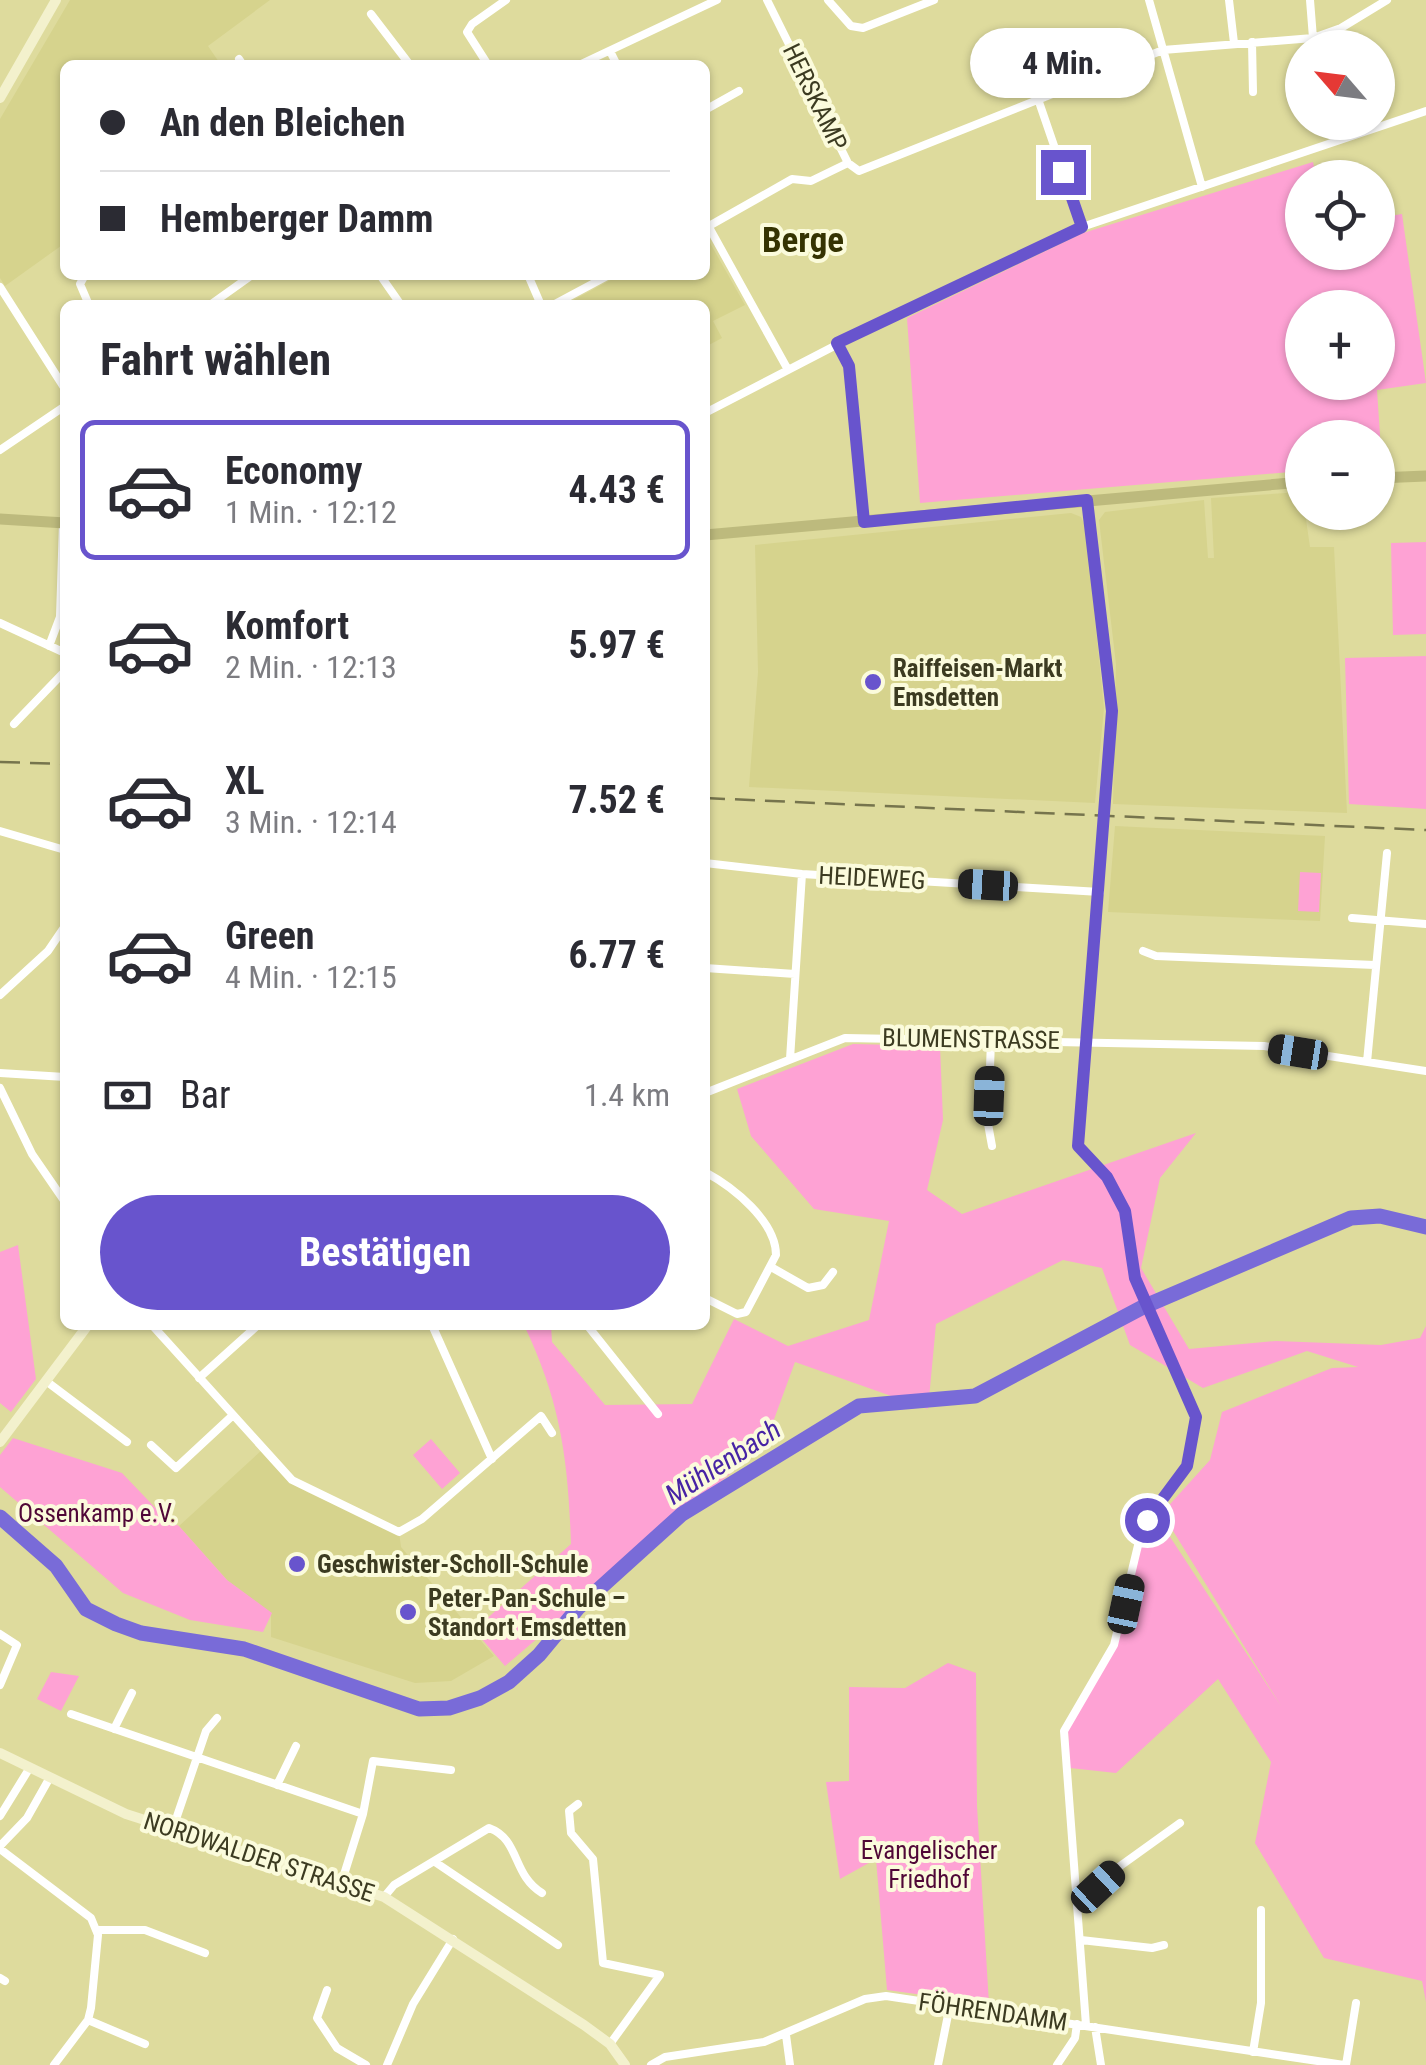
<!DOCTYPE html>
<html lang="de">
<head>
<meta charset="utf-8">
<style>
  :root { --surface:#fff; --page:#f2f2f3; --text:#2b2b33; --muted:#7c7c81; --line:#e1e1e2; --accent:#6854cd }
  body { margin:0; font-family:"Roboto Condensed",sans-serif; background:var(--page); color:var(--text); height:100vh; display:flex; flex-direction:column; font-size:38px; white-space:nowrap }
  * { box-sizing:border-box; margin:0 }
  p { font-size:32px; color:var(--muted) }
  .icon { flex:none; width:55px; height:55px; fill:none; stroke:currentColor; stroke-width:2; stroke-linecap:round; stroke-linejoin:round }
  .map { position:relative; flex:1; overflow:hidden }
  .sheet { position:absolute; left:60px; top:300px; width:650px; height:1030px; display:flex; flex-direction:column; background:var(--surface); border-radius:15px; box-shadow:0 2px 8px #0004 }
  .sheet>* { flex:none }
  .hud { position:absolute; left:60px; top:60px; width:650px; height:220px; border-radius:15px; box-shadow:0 2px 8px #0004; display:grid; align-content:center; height:220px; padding:0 40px; background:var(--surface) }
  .needle { width:65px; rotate:298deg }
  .buttons { position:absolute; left:1285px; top:30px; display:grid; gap:20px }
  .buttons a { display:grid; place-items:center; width:110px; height:110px; border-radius:50%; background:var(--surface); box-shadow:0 2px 8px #0004; font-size:50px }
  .end { position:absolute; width:45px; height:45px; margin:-22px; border:12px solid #6854cd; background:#fff; box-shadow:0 0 0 5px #fff }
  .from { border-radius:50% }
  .bubble { position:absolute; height:70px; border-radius:35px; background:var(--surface); box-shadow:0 2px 8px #0004; font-size:32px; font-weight:700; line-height:70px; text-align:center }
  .car { position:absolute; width:30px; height:60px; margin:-30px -15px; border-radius:12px; box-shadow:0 0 8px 2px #0007; background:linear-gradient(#222 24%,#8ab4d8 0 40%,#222 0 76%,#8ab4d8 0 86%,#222 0) }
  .hud b { display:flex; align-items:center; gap:35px; height:95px; font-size:38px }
  .hud b+b { border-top:2px solid var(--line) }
  .hud i { width:25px; height:25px; background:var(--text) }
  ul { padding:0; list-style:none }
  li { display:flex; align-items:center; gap:30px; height:140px; margin:0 20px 15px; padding:0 20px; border:5px solid transparent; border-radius:15px }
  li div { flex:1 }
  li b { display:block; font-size:38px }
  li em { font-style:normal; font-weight:700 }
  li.on { border-color:var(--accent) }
  li>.icon { width:90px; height:90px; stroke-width:1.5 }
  h2 { padding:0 40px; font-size:45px; line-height:120px }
  .pay { display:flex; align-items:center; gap:25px; height:110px; padding:0 40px; font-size:38px }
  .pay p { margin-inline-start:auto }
  .action { display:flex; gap:20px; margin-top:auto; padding:20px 40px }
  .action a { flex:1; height:115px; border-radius:60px; background:var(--accent); color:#fff; font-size:40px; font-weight:700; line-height:115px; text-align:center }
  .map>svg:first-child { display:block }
  .built { fill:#d6d38d }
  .green { fill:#fea2d4; fill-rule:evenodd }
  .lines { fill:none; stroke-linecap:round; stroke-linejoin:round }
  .river { stroke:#796bd8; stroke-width:15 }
  .street { stroke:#fff; stroke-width:8 }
  .secondary { stroke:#f3f1cd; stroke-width:10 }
  .primary { stroke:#bdba7d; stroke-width:11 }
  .rail { stroke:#76744d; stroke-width:2.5; stroke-dasharray:20 10; stroke-linecap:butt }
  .route { stroke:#6854cd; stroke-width:12 }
  .poi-dot { fill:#6854cd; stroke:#fbfbdc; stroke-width:4 }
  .labels { text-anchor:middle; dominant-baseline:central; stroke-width:8; stroke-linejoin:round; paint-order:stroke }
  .street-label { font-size:25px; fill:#3c3b21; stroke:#fbfbdc }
  .poi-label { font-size:25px; font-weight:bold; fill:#3c3b21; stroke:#fbfbdc; text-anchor:start }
  .park-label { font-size:25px; fill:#500737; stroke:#fbfbdc }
  .water-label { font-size:28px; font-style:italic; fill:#4724a5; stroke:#fbfbdc }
  .district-label { font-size:35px; font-weight:bold; fill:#353302; stroke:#fbfbdc }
</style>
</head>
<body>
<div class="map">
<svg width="1426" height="2065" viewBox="0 0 1426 2065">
  <rect width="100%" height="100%" fill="#dedb9d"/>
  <path class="built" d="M70,0H270L208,46L221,65H65V243L5,286L0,278V119Z
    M705,234L745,305L713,321L722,338L705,347V305H564L620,275H705Z
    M1302,492L1310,547H1334L1347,813L1113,804L1116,664L1099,520L1105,512L1204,500L1208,558H1214L1211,498Z
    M1071,513L1081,517L1086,528L1104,708L1095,803L749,787L758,672L755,545Z
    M1115,826L1325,836L1320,921L1108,912Z
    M263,1449L307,1492L399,1532L401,1547L494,1656L451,1681L415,1683L271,1637V1613L227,1580L179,1526Z"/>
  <path class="green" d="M1313,162L1316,177L1302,178V252H1378V218L1402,214L1426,383L1377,390L1382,465L1378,466V438H1302V471L920,503L907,318L1083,233ZM1302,308H1378V382H1302Z
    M1426,542V634L1393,635L1391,543Z
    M1426,656V809L1349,804L1345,658Z
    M1300,872L1321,873L1319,912L1298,911Z
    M853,1044L940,1046L943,1120L927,1190L962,1214L1196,1133L1160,1178L1141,1268L1189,1349L1276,1341L1381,1345L1420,1338L1426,1326V2002L1422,1981L1324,1958L1255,1843L1271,1762L1218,1679L1116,1773L1070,1768L1068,1731L1116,1646L1142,1534L1155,1514L1281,1706L1162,1513L1210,1460L1222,1412L1332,1368L1358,1367L1307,1351L1203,1388L1130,1345L1102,1268L1063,1260L936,1324L928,1409L795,1362L765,1444L505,1666L474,1630L571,1544C568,1459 561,1403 524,1325H551L552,1342L605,1405L692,1404L734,1319L788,1346L869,1320L889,1221L814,1209L751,1136L737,1089Z
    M18,1245L36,1379L11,1412L0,1403V1252Z
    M13,1438L122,1473L167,1520L179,1526L227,1580L272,1613L263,1632L190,1620L123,1593L0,1487V1455Z
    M431,1439L460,1473L442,1489L413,1455Z
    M948,1663L976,1673L977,1806L989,2004L887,1990L876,1859L840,1879L826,1782L849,1781V1687L905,1688Z
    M51,1672L79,1676L61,1711L37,1699Z"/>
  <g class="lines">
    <path class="river" d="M0,1517L56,1566L86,1609L116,1624L141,1633L244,1649L419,1709L449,1708L480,1698L509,1682L539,1655L578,1608L682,1514L859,1406L975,1396L1143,1307L1351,1218L1380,1216L1426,1227"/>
    <path class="street" d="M767,0L848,163L859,171L1163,50L1313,38L1341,28L1387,0
      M828,0L851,26L863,28L934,0
      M1149,0L1202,187
      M1229,0L1234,43
      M1310,0L1313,38
      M371,14L410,65
      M1252,42L1253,92
      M610,51L617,65
      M239,59L243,65
      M488,65L467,32L472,24L506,0
      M579,65L717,0
      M1038,99L1082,227
      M705,110L739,91
      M705,220L787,368
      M709,226L792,179L811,181L848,163
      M85,275L80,284L89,305
      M380,275L401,305
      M528,275L541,305
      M0,287L65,389
      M210,305L252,275
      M553,305L609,275
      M837,343L849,367L864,521
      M705,413L902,311L1082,227L1426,111
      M0,450L65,406
      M0,623L65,653
      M49,646L60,617L63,523
      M14,724L65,671
      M0,831L65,850
      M705,863L802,874L1100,892
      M1352,918L1426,924
      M1143,951L1156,956L1375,965
      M705,968L795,974
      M0,995L48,951L65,926
      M991,1040L988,1124L992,1146
      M790,1059L802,874
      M1367,1062L1387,853
      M0,1073L65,1077
      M0,1088L32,1154L65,1202
      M705,1093L845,1038L1264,1046L1426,1071
      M705,1172C733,1187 776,1221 776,1255L746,1312L737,1314L705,1298
      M771,1267L808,1288L823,1285L833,1272
      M152,1325L292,1480L399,1532L422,1519L541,1416L552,1433
      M432,1325L492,1459
      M587,1325L658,1414
      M199,1378L258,1325
      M46,1381L127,1442
      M151,1445L176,1468L232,1416
      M0,1634L17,1645L0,1685
      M71,1714L363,1814L342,1881
      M114,1729L132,1693
      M277,1785L296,1746
      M578,1804L569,1811L571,1833L593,1859L603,1963L660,1975L610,2044
      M363,1814L373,1761L451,1770
      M0,1816L29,1769
      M173,1828L206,1731L217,1718
      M0,1846L27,1818L49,1779
      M0,1849L91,1918L98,1935L91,2008L88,2020L54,2065
      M435,1862L558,1945
      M384,1897L394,1885L489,1828C520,1839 512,1875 542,1893
      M1079,1904L1116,1869L1180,1823
      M96,1930H145L205,1953
      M1081,1940L1152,1948L1164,1945
      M0,1978L5,1981
      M327,1990L317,2018L337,2048L366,2065
      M88,2020L145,2044
      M1086,2025L1064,1731L1114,1645L1141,1533L1187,1466L1196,1425L1186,1390L1135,1278L1125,1211L1107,1177L1078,1146L1111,711L1087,501
      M1095,2027L1101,2065
      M786,2035L790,2065
      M1253,2052L1261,2003V1910
      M387,2065L413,2004L453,1939
      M651,2065L665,2057L764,2042L865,1999L886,1996L1344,2065
      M938,2065L950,2005
      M1057,2065L1075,2038L1077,2024
      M1346,2065L1356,2003"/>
    <path class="secondary" d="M0,98L56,0
      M0,1442L88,1325
      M0,1753L126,1814L384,1897L584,2025L610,2044L625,2065"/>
    <path class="primary" d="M1378,478L1426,476
      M0,519L65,523
      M705,535L1302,482"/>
    <path class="rail" d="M0,762L65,764
      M705,798L1426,830"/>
  </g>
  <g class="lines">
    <path class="route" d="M1063,172L1082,227L837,343L849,366L864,522L1087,500L1112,711L1078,1146L1107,1177L1125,1211L1135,1278L1196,1417L1187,1466L1147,1520"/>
  </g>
  <g class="poi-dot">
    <circle cx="873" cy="682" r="10"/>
    <circle cx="297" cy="1564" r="10"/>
    <circle cx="408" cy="1612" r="10"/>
  </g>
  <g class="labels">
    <g class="street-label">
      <text transform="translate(815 97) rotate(64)">HERSKAMP</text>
      <text transform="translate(872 878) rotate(3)">HEIDEWEG</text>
      <text transform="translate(971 1039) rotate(1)">BLUMENSTRASSE</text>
      <text transform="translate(259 1857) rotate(18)">NORDWALDER STRASSE</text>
      <text transform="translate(993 2012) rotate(8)">FÖHRENDAMM</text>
    </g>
    <g class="poi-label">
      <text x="893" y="668">Raiffeisen-Markt<tspan x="893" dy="29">Emsdetten</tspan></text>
      <text x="317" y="1564">Geschwister-Scholl-Schule</text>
      <text x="428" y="1598">Peter-Pan-Schule –<tspan x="428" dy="29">Standort Emsdetten</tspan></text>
    </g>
    <g class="park-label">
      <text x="97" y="1513">Ossenkamp e.V.</text>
      <text x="929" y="1850">Evangelischer<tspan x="929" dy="29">Friedhof</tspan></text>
    </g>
    <g class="water-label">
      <text transform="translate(723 1462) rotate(-33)">Mühlenbach</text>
    </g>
    <g class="district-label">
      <text x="803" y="240">Berge</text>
    </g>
  </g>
</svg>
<div class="buttons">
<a><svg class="needle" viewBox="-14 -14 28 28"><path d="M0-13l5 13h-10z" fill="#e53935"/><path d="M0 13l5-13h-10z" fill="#7c7c81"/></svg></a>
<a><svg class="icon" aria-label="locate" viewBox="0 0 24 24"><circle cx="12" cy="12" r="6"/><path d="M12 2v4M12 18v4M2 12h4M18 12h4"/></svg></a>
<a>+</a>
<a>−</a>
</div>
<i class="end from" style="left:1147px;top:1520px"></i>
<i class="end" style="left:1063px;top:172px"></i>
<div class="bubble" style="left:970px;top:28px;width:185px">4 Min.</div>
<i class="car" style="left:988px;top:885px;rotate:273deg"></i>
<i class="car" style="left:1298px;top:1052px;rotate:279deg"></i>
<i class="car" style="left:989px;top:1096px;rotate:2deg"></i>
<i class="car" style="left:1126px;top:1604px;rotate:12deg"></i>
<i class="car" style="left:1098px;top:1887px;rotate:47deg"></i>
<div class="hud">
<b><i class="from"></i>An den Bleichen</b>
<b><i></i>Hemberger Damm</b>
</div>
<section class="sheet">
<h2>Fahrt wählen</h2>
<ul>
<li class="on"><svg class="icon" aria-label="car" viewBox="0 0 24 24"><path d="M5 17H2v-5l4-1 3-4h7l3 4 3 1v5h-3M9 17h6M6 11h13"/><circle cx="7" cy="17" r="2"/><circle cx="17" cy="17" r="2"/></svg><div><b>Economy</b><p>1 Min. · 12:12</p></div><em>4.43 €</em></li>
<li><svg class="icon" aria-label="car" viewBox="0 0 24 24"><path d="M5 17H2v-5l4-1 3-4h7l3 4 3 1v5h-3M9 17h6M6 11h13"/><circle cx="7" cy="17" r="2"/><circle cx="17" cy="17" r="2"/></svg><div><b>Komfort</b><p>2 Min. · 12:13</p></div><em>5.97 €</em></li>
<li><svg class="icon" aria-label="car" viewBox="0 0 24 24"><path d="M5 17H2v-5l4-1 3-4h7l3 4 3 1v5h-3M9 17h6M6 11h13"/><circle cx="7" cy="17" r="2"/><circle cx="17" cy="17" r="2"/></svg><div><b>XL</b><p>3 Min. · 12:14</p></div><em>7.52 €</em></li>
<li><svg class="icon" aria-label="car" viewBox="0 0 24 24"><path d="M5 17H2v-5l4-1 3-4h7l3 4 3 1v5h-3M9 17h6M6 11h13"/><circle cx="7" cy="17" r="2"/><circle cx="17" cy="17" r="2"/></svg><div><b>Green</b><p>4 Min. · 12:15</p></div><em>6.77 €</em></li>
</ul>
<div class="pay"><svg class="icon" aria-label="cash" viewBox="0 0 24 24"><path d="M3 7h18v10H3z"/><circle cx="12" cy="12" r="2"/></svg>Bar<p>1.4 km</p></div>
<div class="action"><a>Bestätigen</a></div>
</section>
</div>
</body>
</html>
